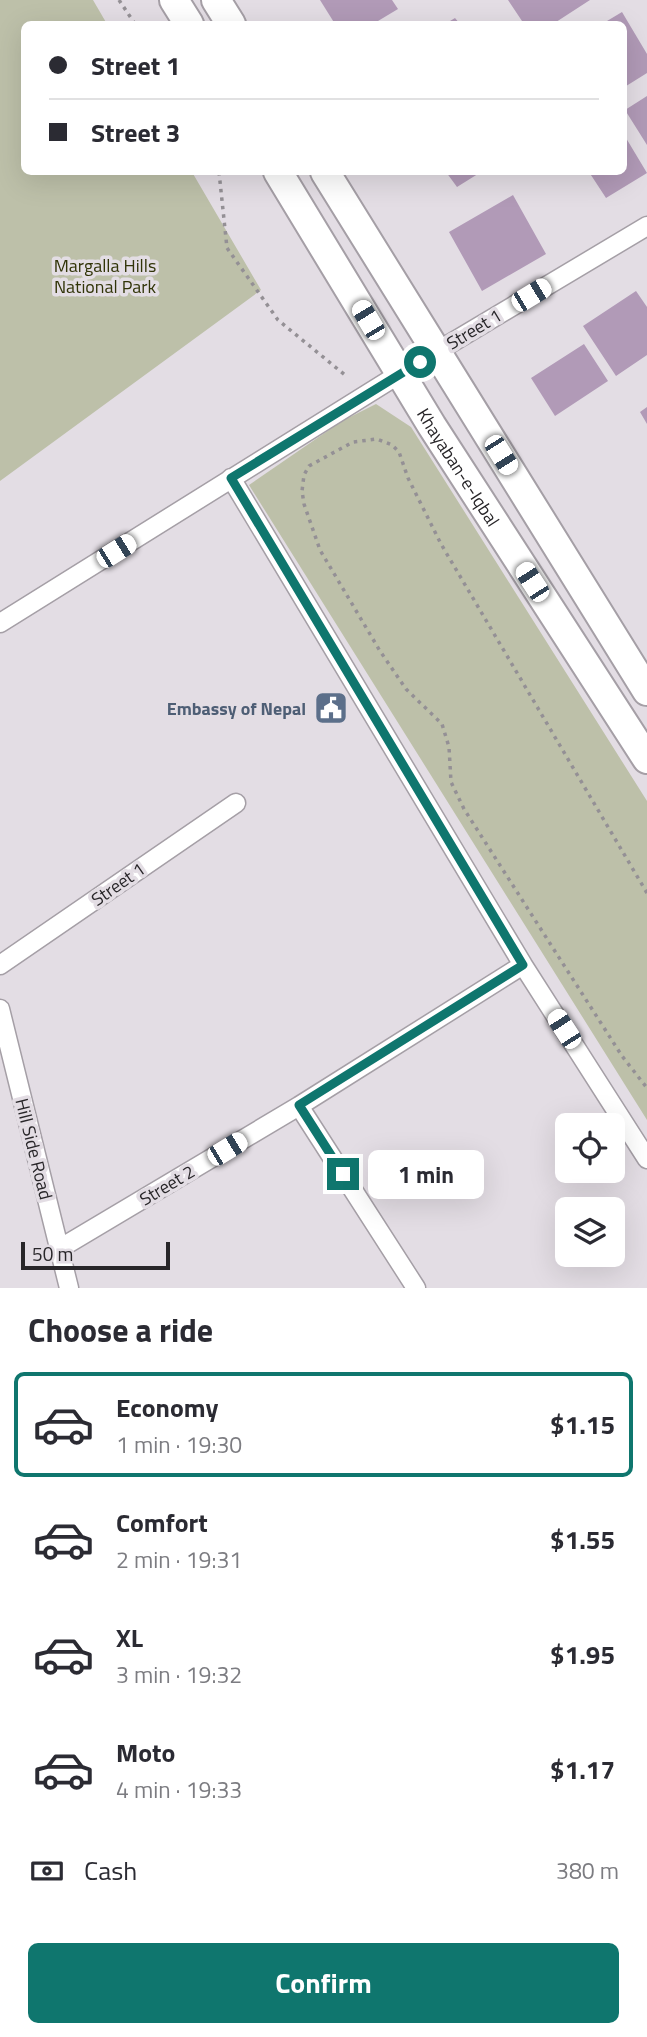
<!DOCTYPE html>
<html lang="en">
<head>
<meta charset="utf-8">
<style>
  :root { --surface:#fff; --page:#f2f2f3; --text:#2b2b33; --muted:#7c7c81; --line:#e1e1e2; --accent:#0f766e }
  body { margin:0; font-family:"Titillium Web",sans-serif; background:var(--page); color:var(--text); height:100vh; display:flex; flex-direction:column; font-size:26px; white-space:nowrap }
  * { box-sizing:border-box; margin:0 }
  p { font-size:23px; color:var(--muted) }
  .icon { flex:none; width:38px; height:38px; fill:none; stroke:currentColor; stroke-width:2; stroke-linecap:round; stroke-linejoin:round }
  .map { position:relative; height:1288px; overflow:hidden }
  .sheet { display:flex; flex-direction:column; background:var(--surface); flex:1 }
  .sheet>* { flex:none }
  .hud { position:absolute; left:21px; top:21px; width:606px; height:154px; border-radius:10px; box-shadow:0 7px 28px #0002; display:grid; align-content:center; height:154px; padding:0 28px; background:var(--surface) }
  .controls { position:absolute; left:555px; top:1113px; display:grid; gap:14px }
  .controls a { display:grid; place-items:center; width:70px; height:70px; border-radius:10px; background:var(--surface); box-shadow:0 7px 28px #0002; font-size:35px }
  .scale { position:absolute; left:21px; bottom:18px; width:149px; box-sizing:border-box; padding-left:7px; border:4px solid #282629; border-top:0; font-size:19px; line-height:24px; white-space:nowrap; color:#282629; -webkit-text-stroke:5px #e3dde4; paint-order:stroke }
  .end { position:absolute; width:32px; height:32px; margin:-16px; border:9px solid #0f766e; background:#fff; box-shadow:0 0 0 4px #fff }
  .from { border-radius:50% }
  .bubble { position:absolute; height:49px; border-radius:10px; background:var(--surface); box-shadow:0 7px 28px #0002; font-size:23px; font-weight:700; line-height:49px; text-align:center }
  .car { position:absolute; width:21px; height:42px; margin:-21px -10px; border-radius:9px; box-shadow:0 0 5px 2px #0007; background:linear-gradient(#fff 24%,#345 0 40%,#fff 0 76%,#345 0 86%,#fff 0) }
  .hud b { display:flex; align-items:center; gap:24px; height:66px; font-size:26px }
  .hud b+b { border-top:2px solid var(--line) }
  .hud i { width:18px; height:18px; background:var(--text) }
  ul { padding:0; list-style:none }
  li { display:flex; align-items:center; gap:21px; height:105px; margin:0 14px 10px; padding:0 14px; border:4px solid transparent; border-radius:10px }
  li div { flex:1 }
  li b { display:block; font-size:26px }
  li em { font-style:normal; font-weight:700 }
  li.current { border-color:var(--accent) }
  li>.icon { width:63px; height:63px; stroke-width:1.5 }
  h2 { padding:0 28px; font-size:32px; line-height:84px }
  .pay { display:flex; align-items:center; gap:18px; height:77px; padding:0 28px; font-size:26px }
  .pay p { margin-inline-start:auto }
  .primary-button { display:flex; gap:14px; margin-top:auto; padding:14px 28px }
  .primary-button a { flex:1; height:80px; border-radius:10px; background:var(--accent); color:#fff; font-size:28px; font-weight:700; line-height:80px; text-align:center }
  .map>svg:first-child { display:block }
  .green { fill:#bdc0a9 }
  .building { fill:#b19ab7 }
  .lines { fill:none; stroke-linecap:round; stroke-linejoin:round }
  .minor-casing { stroke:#a59fa6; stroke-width:21 }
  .primary-casing { stroke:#a59fa6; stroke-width:32 }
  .path { stroke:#949095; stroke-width:3.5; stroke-dasharray:3.5 5; stroke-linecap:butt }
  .minor { stroke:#fff; stroke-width:18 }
  .primary { stroke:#fff; stroke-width:28 }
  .route { stroke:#0f766e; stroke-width:9 }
  .labels { text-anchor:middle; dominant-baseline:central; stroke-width:7; stroke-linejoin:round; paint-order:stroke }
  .park-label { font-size:18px; fill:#313408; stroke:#e3dde4 }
  .street-label { font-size:18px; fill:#282629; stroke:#e3dde4 }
  .service-label { font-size:18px; font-weight:bold; fill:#4e5e75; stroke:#e3dde4; text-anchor:end }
</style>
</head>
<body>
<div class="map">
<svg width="647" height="1288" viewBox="0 0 647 1288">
  <rect width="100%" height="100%" fill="#e3dde4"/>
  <path class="green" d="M0,0H93L107,24H24V172H192L261,290L0,481Z
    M376,404L411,427L647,801V1120L249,485L342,421Z"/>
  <path class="building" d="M320,0H392L398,9L373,24H335Z
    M508,0H590L553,24H524Z
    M622,12L647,54V73L623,88V24H602Z
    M455,18L460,24H445Z
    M647,96V145L625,110Z
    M623,133L647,173L606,198L589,172H623Z
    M446,172H481L457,187Z
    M513,195L546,254L482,291L449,232Z
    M636,291L647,307V355L616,376L583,326Z
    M584,344L608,381L555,416L531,378Z
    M647,407V424L640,412Z"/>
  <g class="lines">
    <defs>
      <path id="minor" d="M231,478L523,965L647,1159
        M0,623L401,373L647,226
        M0,965L236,803
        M0,1009L69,1288
        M299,1106L416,1288
        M59,1249L299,1106L523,965"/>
      <g id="primary">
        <path d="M174,0L189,24"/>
        <path d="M216,0L231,24"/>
        <path id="s1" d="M278,172L432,426L647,759"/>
        <path d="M325,172L647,691"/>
      </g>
    </defs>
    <use href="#minor" class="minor-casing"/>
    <use href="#primary" class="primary-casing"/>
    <path class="path" d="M119,0L135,24
      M219,172L227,248L278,320L345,375
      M647,893L441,544L408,478L399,452L392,445L377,439L353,442L309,466L304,475L302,491L304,504L320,550L380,651L406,689L442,724L449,747L451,782L464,809L622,1056L647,1088"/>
    <use href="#minor" class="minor"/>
    <use href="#primary" class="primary"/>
  </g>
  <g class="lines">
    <path class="route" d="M343,1174L299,1105L523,965L231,478L420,362"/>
  </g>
  <defs>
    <symbol id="civic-square" viewBox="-11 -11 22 22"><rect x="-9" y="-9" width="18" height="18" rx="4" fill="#5c6f8a" stroke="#e3dde4"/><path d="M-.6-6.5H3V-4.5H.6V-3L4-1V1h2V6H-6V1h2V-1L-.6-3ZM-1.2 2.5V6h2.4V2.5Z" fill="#fff"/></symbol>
  </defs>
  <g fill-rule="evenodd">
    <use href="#civic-square" x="312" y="689" width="38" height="38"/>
  </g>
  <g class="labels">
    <g class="park-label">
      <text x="105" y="265">Margalla Hills<tspan x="105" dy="21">National Park</tspan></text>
    </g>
    <g class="street-label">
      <text transform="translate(474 329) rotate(-31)">Street 1</text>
      <text stroke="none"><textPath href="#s1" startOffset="346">Khayaban-e-Iqbal</textPath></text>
      <text transform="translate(118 884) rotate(-35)">Street 1</text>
      <text transform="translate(34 1149) rotate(76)">Hill Side Road</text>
      <text transform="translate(167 1185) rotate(-31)">Street 2</text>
    </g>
    <g class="service-label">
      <text x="306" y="708">Embassy of Nepal</text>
    </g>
  </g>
</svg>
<div class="controls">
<a><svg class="icon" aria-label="locate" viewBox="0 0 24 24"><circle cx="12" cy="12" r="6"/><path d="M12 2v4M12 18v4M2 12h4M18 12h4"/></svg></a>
<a><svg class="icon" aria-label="layers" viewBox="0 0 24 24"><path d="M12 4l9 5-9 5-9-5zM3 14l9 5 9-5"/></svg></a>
</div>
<div class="scale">50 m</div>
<i class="end from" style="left:420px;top:362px"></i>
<i class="end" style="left:343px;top:1174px"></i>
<div class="bubble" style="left:368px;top:1150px;width:116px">1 min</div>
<i class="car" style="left:531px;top:295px;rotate:59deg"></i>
<i class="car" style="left:368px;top:320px;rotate:329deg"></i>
<i class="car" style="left:501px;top:455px;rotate:148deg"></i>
<i class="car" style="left:116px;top:551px;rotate:58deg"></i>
<i class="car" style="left:532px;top:582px;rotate:327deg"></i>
<i class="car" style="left:564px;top:1029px;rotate:327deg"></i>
<i class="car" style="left:227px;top:1149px;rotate:59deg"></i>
<div class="hud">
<b><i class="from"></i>Street 1</b>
<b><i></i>Street 3</b>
</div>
</div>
<section class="sheet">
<h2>Choose a ride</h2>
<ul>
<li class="current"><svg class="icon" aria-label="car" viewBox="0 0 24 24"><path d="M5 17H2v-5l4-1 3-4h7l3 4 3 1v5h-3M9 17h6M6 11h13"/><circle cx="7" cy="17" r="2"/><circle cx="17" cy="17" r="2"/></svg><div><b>Economy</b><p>1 min · 19:30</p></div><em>$1.15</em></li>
<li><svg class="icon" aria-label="car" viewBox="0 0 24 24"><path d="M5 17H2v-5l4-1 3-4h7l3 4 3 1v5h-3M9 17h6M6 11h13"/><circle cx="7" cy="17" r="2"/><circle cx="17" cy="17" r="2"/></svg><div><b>Comfort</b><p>2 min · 19:31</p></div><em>$1.55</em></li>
<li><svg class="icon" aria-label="car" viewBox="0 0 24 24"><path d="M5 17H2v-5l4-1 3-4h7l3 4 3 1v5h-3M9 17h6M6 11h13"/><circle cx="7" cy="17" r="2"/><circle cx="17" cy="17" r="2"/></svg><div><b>XL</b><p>3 min · 19:32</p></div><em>$1.95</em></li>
<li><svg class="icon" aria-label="car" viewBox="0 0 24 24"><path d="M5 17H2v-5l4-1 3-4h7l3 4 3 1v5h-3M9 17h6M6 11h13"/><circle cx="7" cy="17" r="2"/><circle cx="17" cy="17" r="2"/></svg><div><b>Moto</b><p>4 min · 19:33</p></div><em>$1.17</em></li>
</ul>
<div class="pay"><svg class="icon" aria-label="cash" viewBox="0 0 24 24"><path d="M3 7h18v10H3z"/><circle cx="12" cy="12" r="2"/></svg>Cash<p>380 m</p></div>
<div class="primary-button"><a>Confirm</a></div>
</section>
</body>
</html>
